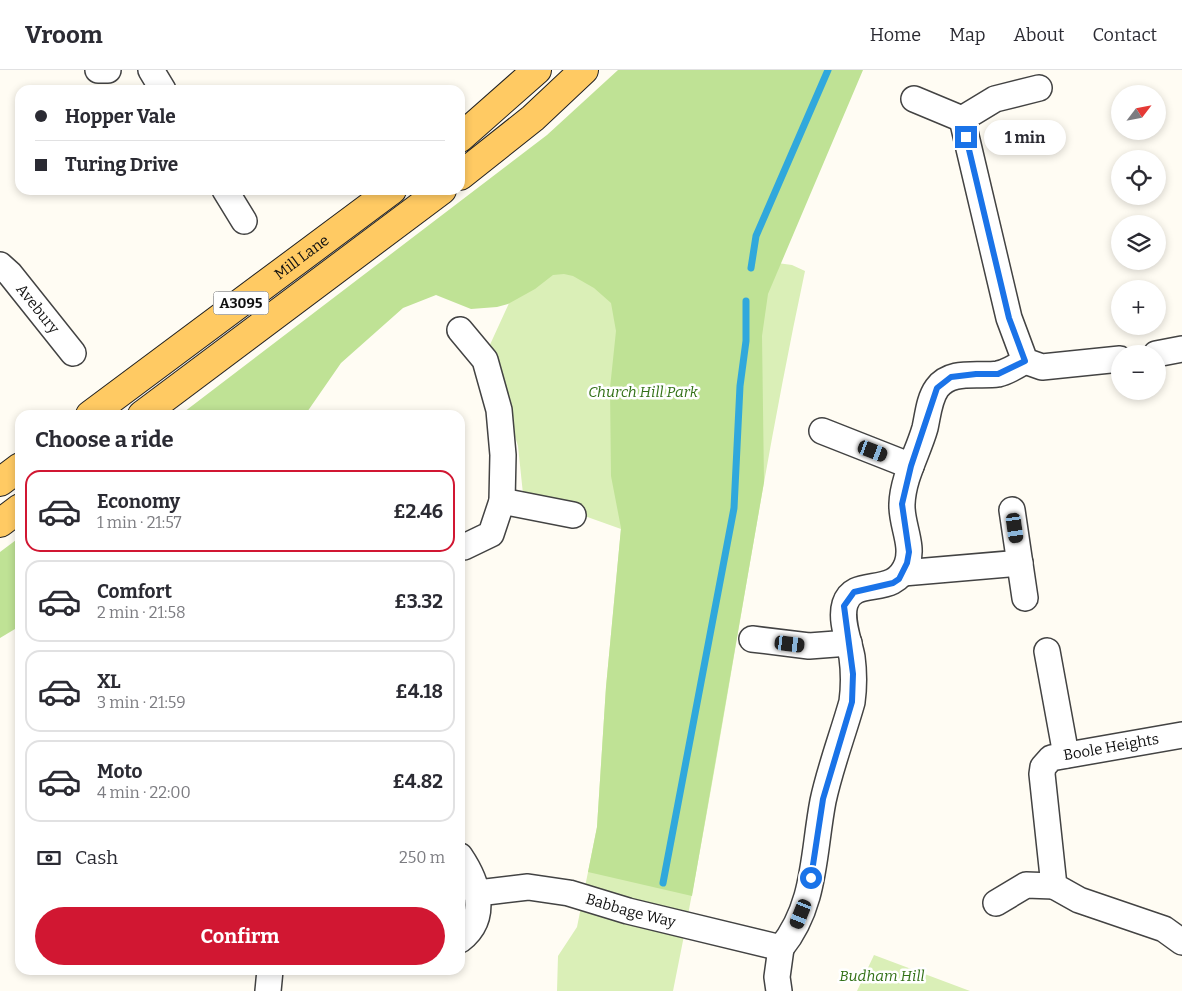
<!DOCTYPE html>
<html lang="en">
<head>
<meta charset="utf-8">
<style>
  :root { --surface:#fff; --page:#f7f7f7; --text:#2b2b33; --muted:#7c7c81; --line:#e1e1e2; --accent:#d11732 }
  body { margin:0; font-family:Bitter,serif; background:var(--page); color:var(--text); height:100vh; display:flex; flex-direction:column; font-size:19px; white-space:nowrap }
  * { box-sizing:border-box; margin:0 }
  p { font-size:16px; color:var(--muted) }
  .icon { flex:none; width:28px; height:28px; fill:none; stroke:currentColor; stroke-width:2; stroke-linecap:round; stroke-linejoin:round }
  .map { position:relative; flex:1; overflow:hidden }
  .sheet { position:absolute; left:15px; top:340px; width:450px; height:565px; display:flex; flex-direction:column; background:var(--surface); border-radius:15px; box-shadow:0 2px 8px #0003 }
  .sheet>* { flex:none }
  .guide { position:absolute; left:15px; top:15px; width:450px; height:110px; border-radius:15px; box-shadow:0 2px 8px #0003; display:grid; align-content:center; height:110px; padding:0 20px; background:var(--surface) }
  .needle { width:32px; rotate:58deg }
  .fabs { position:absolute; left:1111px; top:15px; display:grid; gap:10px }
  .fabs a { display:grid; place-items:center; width:55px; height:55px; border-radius:50%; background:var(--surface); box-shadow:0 2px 8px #0003; font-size:25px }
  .end { position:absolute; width:22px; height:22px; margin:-11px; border:6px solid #1a73e8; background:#fff; box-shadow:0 0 0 2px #fff }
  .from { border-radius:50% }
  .bubble { position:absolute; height:35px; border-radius:18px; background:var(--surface); box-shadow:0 2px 8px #0003; font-size:16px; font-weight:700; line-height:35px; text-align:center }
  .car { position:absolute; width:15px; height:30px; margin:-15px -8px; border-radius:6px; box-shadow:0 0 4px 1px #0007; background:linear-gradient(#222 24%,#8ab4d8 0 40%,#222 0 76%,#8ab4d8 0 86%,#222 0) }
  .guide b { display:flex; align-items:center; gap:18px; height:48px; font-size:19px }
  .guide b+b { border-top:1px solid var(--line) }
  .guide i { width:12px; height:12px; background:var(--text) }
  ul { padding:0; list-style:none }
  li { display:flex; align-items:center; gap:15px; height:82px; margin:0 10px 8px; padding:0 10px; border:2px solid var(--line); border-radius:15px }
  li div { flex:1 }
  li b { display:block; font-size:19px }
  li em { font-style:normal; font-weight:700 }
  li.on { border-color:var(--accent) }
  li>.icon { width:45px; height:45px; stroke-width:1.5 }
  h2 { padding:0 20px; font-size:22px; line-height:60px }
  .pay { display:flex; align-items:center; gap:12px; height:55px; padding:0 20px; font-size:19px }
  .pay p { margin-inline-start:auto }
  .action { display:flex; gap:10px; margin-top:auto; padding:10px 20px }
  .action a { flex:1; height:58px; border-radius:30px; background:var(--accent); color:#fff; font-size:20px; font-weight:700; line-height:58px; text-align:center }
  header { display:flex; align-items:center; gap:30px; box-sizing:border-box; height:70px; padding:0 25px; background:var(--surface); border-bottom:1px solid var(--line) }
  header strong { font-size:24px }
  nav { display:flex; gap:28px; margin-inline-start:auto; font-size:18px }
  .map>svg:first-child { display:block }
  .green { fill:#daefb7 }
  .forest { fill:#bfe295 }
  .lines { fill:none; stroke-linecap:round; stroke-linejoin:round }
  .stream { stroke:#30a8dc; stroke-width:7 }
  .minor-casing { stroke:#434343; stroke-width:28 }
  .major-casing { stroke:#212121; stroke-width:30 }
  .minor { stroke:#fff; stroke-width:25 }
  .major { stroke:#ffca63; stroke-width:28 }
  .route { stroke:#1a73e8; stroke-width:6 }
  .labels { text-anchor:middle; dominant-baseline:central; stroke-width:5; stroke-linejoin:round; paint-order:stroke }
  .shield { fill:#fff; stroke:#585858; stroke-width:1 }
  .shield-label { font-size:14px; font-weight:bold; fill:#101010 }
  .street-label { font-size:15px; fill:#101010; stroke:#fff }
  .park-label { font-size:15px; font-style:italic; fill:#337118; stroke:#fff }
</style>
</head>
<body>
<header>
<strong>Vroom</strong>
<nav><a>Home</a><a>Map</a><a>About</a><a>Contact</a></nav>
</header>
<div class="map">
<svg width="1182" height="921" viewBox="0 0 1182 921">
  <rect width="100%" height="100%" fill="#fffcf3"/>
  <path class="green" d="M532,183L763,191L792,195L805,201C754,440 722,682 673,921H557L558,886L577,857L597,757L606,617L621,459L523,424L518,376L488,279Z
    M874,885L970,921H857Z"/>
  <path class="forest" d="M618,0H863L768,224L762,266L764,412L692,826L588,802L597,757L606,617L621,458L611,406L610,318L616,261L611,233L594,218L573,206L564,204L553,205L535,219L508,234L497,237L471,239L436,225L403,238L341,293L305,345H180L547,65Z
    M20,467V556L0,568V482Z"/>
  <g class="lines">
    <path class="stream" d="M751,198L756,166L828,0
      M663,813L734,438L740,316L746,271V231"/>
    <defs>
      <g id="minor">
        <path d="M98,0H108"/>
        <path d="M151,0L163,20"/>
        <path d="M914,29L962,49L995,29L1039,18"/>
        <path d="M962,49L1009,248L1025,291L1042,297L1120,289"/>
        <path d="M225,120L244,151"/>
        <path id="s1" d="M0,195L10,204L73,283"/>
        <path d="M1156,284L1182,279"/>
        <path d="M822,361L911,396"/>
        <path d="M502,431L573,445"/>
        <path d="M1012,440L1025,528"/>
        <path d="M460,477H464L491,464L502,431L503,385L499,340L485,290L460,260"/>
        <path d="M903,503L1020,493"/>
        <path d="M752,569L809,576L849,573"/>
        <path d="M1047,581L1066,685"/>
        <path d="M1182,665L1051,688L1043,697L1042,704L1054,816L1079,830L1164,859L1182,872"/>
        <path d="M460,786C477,811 490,847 460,870"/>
        <path id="s2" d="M478,823L528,817L569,823L628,841L781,878"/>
        <path d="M996,833L1026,815L1054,816"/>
        <path d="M781,878C816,835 813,783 823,731C830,698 843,664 852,632C854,617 854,602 852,587C849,571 840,550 845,534C854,505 894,529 907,494C914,475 901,454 902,434C903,407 918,383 925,358C928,345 929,329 937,318C951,299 978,307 998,304C1007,302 1017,296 1025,291"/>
        <path d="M268,921L270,900"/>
        <path d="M779,921L777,907L781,878"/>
      </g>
      <g id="major">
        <path d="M460,68L537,0"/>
        <path d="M460,106L533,48L584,0"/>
        <path id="s3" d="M90,345L392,120"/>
        <path d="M142,345L442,120"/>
        <path d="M0,412L20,397"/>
        <path d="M0,453L20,438"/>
      </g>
    </defs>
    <use href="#minor" class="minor-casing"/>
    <use href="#major" class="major-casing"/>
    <use href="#minor" class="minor"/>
    <use href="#major" class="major"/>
  </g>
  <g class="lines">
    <path class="route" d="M811,808L823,729L852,632L853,604L844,536L854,522L893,513L899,509L907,493L909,482L902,434L911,396L937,318L951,307L976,304H998L1025,291L1009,248L966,67"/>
  </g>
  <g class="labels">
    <rect class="shield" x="213.5" y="221.5" width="55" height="23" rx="4"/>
    <g class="shield-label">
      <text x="241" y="233">A3095</text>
    </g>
    <g class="street-label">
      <text stroke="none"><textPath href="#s3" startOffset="264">Mill Lane</textPath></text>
      <text stroke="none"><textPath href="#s1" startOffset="58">Avebury</textPath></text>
      <text transform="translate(1111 677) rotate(-10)">Boole Heights</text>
      <text stroke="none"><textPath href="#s2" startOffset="156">Babbage Way</textPath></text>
    </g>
    <g class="park-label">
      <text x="643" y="322">Church Hill Park</text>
      <text x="882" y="906">Budham Hill</text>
    </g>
  </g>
</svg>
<div class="fabs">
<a><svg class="needle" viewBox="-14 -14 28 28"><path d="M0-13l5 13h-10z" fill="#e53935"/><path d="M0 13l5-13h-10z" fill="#7c7c81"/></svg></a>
<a><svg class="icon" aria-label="locate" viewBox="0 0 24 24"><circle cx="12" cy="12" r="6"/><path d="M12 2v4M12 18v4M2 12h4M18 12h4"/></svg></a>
<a><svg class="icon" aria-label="layers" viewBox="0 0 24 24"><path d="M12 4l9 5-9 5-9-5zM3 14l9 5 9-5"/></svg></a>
<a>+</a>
<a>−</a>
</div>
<i class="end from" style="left:811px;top:808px"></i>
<i class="end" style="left:966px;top:67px"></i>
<div class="bubble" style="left:984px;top:50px;width:82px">1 min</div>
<i class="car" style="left:873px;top:381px;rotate:111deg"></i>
<i class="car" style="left:1015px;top:458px;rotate:172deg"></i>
<i class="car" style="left:790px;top:574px;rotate:97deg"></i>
<i class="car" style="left:801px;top:844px;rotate:202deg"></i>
<div class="guide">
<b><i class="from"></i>Hopper Vale</b>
<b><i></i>Turing Drive</b>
</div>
<section class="sheet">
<h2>Choose a ride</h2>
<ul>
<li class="on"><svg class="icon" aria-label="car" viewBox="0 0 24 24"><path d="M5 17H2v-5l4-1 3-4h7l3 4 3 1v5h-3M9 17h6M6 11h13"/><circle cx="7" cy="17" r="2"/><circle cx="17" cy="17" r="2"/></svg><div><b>Economy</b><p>1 min · 21:57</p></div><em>£2.46</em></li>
<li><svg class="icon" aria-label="car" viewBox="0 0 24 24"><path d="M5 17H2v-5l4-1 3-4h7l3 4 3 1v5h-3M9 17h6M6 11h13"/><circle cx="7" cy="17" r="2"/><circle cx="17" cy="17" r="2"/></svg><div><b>Comfort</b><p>2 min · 21:58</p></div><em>£3.32</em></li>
<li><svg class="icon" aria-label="car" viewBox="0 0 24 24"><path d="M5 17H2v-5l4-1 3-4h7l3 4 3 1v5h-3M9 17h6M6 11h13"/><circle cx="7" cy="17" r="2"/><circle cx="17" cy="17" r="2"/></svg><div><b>XL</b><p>3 min · 21:59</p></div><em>£4.18</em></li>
<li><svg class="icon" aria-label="car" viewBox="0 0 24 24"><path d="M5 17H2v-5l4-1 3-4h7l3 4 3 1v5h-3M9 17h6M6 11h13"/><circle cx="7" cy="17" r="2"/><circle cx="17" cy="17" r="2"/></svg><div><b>Moto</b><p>4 min · 22:00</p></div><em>£4.82</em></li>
</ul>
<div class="pay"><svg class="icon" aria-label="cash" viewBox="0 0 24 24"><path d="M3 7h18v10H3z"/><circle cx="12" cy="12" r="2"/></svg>Cash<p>250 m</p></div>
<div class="action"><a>Confirm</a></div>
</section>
</div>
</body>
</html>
